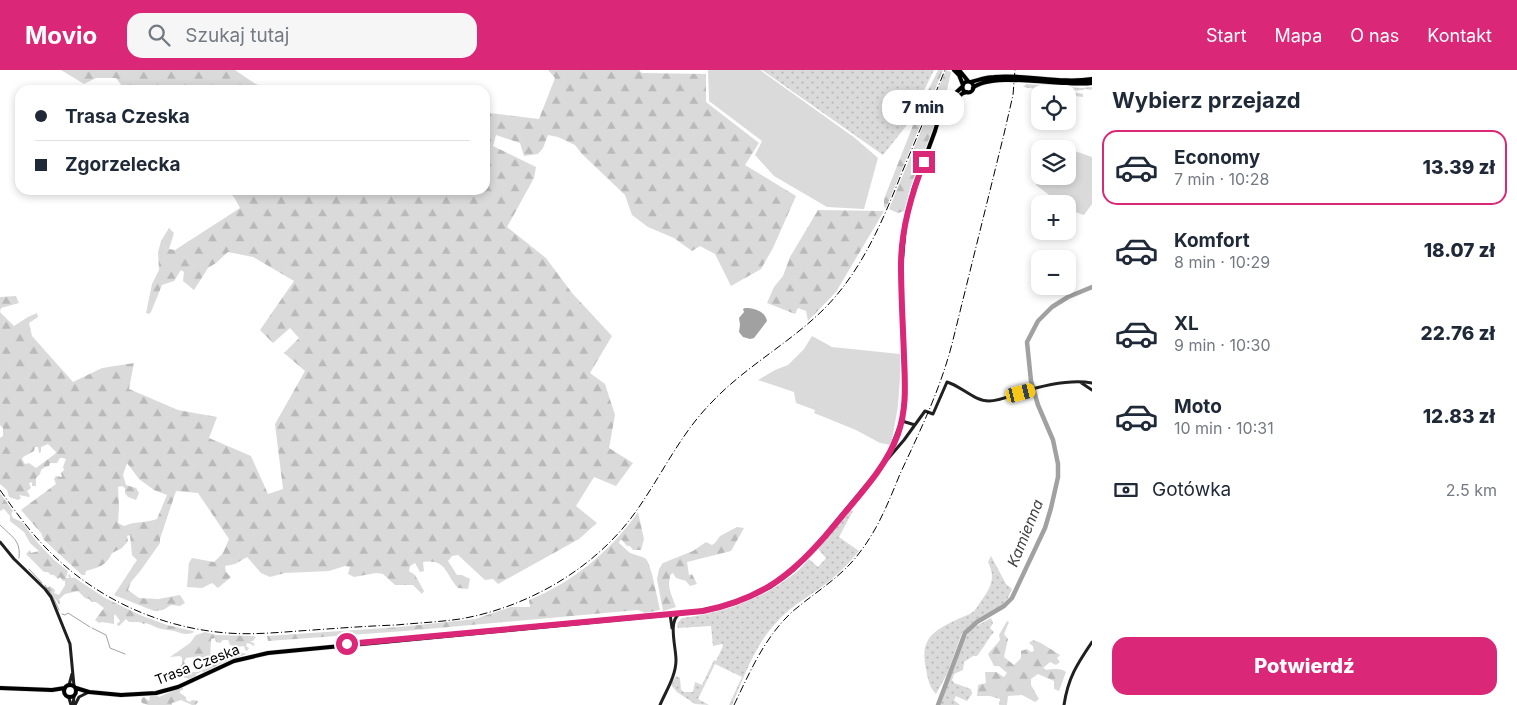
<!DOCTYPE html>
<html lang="pl">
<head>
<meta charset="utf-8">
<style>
  :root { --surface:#fff; --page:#f6f6f7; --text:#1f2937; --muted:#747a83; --line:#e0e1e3; --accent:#db2777 }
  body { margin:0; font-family:Inter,sans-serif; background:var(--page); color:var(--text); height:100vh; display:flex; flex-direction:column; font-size:19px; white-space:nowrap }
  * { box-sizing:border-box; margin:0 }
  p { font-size:16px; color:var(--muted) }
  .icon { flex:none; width:28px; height:28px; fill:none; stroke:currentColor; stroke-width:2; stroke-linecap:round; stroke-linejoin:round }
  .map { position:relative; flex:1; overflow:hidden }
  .details { display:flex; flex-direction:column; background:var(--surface); width:425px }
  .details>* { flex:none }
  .banner { position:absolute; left:15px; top:15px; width:475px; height:110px; border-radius:15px; box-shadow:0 2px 8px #0003; display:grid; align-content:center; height:110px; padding:0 20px; background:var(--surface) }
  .controls { position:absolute; left:1031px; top:15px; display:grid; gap:10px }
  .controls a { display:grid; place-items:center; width:45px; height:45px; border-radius:10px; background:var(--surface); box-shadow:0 2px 8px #0003; font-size:25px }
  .end { position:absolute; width:22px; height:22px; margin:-11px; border:6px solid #db2777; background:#fff; box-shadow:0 0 0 2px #fff }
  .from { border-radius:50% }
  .bubble { position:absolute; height:35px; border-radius:15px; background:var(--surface); box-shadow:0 2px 8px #0003; font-size:16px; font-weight:800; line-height:35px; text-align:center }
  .car { position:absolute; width:15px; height:30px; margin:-15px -8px; border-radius:6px; box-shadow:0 0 4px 1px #0007; background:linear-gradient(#f5c518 24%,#345 0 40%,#f5c518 0 76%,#345 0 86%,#f5c518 0) }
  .banner b { display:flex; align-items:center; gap:18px; height:48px; font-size:19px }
  .banner b+b { border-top:1px solid var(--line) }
  .banner i { width:12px; height:12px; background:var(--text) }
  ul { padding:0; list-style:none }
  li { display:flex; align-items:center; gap:15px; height:75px; margin:0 10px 8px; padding:0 10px; border:2px solid transparent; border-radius:15px }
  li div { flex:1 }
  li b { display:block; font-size:19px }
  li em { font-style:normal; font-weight:800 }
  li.selected { border-color:var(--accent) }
  li>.icon { width:45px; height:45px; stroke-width:1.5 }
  h2 { padding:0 20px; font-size:22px; line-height:60px }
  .pay { display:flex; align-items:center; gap:12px; height:55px; padding:0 20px; font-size:19px }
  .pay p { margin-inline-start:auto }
  .button { display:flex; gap:10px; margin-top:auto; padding:10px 20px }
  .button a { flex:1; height:58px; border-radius:15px; background:var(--accent); color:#fff; font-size:20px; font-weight:800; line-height:58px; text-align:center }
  header { display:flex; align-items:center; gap:30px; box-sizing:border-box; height:70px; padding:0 25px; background:var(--accent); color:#fff }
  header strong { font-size:24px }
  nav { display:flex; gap:28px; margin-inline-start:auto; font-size:18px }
  .search { width:350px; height:45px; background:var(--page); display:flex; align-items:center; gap:12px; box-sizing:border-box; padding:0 18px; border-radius:15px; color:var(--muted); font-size:19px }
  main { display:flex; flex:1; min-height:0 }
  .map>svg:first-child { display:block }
  .grass { fill:url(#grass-dots) }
  .forest { fill:url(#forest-firs); fill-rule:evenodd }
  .garden { fill:#dadada }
  .water { fill:#a1a1a1 }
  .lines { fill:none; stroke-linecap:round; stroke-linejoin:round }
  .stream { stroke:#a1a1a1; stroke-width:1 }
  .river { stroke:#a1a1a1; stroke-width:4.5 }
  .primary-casing { stroke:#dbdbdb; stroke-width:5 }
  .secondary { stroke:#202020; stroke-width:3 }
  .primary { stroke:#000; stroke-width:4 }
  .rail { stroke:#000; stroke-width:1; stroke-dasharray:8 2.5 1 2.5; stroke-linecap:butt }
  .route { stroke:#db2777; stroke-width:6 }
  .labels { text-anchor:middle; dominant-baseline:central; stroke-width:4; stroke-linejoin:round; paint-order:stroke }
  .street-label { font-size:14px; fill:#000; stroke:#fff }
  .water-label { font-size:15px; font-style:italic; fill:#424242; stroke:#fff }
</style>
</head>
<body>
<header>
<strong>Movio</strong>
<div class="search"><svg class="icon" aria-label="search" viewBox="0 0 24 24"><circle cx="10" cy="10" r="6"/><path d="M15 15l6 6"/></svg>Szukaj tutaj</div>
<nav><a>Start</a><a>Mapa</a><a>O nas</a><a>Kontakt</a></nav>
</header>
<main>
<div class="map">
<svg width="1092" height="635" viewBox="0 0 1092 635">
  <defs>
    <pattern id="grass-dots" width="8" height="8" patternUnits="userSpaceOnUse" patternTransform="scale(1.25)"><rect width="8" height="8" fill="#dadada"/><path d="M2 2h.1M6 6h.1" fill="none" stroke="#b9b9b9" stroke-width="1.8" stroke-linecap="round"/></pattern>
    <pattern id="forest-firs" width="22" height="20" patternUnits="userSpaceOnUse" patternTransform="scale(1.25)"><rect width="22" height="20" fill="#dadada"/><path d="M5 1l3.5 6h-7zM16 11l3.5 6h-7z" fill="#b9b9b9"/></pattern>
  </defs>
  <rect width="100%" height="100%" fill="#fff"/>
  <path class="grass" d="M762,0H934L907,55L883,85Z
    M1026,14L1081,18L1092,17V20L1085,19L1083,20L1067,21L1083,24V27L1068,25V24L1023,17Z
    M851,440L853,441L839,467L859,481C851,491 842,500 832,509C814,524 791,535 775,554C754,577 744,607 732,635H729L742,607L715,594L698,629L709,635L695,634L677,622L671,615L676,606L680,608L681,620L684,622H693L695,612L702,615L714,590L716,591L723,576L722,574L713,576L711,556L678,558C676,554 679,551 682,548C721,544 759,530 790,507C796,503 804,495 809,489L818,497L826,488L818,479Z
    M991,486L1006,514L1012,519L1008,528L1001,536L975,551L962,563L947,604L936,624C929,617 928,609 926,599C919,567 935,560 960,548C965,546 971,544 974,541C977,538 979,534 981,531C991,517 996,508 988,492Z
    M991,548L993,553L990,558L994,562C987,570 983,579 977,586H973L964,592L963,600L954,604L952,610L954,613L971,619L972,624L967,631L956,626L954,630L960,635H940L965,568L971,559Z"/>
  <path class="forest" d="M61,0H235L254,13L268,20H125L116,8H96L84,14Z
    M548,0H639L642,3L706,4V32L759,73L745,95L796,126L773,178L761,199L731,216L715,184L700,176L692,181L674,168L648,157L632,145L625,125L582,84L575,75L558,67L548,65L543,78L538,84L524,86L520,73L496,65L493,76L536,97L534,108L507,157L546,188L572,223L612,266L590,303L605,314L615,345L609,378L633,393L616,416L594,407L576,436L597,453L579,469L498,514L493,509L485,510L458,485L452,486L448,491L457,505H462L470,509L468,519L458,518C445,504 447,489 423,492L424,501L420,502L415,493L410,496L409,501L415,505L424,521L422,524L413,515H395L383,504L376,503L354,507L348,504L350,497L345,496L329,501L285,503L270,507L261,503L247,487L235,494L225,496L226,502L231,507L218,518L212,513L202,518L187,517L189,493L192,488L214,492L223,483L229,469L198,423L176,421L160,469V473L141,500L131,512L128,520L139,528L158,529L180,525L185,533L180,536L171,535L163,540L154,541L114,525L137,490L132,485L130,465L127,466L128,471L122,478L112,483C107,495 98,498 86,501L85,505H82L44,470L41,463L21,440L56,414L54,409L56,406L62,407L61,403L64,400L63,397L66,389L63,388H60L57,393H50L49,396L45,397L41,400L40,404L36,408V416H32V412L29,413L31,418L27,421L30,426L29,427L19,425L21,428L18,430L9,427L7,420L0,414V368L3,366V358L0,355V227L16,226L19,233L1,238L0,242L14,256L28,247L37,243L38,247L29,253L32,266L73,312L102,298L134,293L129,319L178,340L217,347L209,368L251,386L268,424L283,419L275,354L305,301L284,283L299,268L290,258L273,273L260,260L294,211L253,187L228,182L216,193L208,198L194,220L183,211L184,202L181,200L174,211L162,215L151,242L149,244L146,243L152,214L159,200L158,182L161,171L169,158L174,163L169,179L175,180L240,138L234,127L226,120H485V41L490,43L539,49L555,8ZM48,374L56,382L55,384L36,398L29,393L25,394L22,389L23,387L34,381L35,377H38L39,383L41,382V377ZM127,393L139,409L154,420L167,425L157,449C146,453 135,451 124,456L118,453L119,436L118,417L122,416L125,418V423L128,427L136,430L139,423L136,418L126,415L123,405Z
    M938,0H943L886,138L884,137V129L921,35Z
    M946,0L951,2L946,25L910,118L904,141L898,143L889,139Z
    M818,140L884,141L836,222L808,251L806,241L798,238L795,244L767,233L774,217L783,206L790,187Z
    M0,423L13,441L11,444L13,448L22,452L37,472L54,490L68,501L66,508H69L68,505L70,504L71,508H75L105,528L140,545L167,555L193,561L194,562C187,566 181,563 174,561C170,560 166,560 161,559C156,558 151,554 145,553L144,554L139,552H129L126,549L119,556L117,554L120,551L115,544L114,546V554L102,552L99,553L95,550L104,538L96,532H92L89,529L85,528L78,521L65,524L59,529L60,534H59L47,518L50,516L55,520L54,523L59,525L65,515V511H63L60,507L58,509L54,505H51L48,502H44L26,484L30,480L31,483L39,481L30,473L24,462L10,451V446L4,439L0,441Z
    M638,442L644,469L641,480H633L630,476H627L622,470H620L619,473L630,483L645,488L648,492L652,504L660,540L645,543L638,540L405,561L268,571L267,566L400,557L475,549L511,537H530L529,530C573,512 611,481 638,442Z
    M737,457L744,458L731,481L687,492L689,505L692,504L697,514L690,516L686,511L676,508L673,503L671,504C666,517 672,525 676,537L663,541L657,509L659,499L663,493L693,481L706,472L712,475L715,473L720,466Z
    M1007,551L1009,552L1004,564L1008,569L1004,587L1014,595L1021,588V581L1027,579L1031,582L1034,581L1033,576L1029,573L1033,570L1041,573L1060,585L1057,588L1060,592L1056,595L1050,592L1043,598L1047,600C1053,599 1061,598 1066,602L1059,621L1054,619V611L1038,604L1031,609V615L1039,629L1035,632L1022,625L1008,626L1007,635H999L1000,629L990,626H977L978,615L986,613L985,602H996L1004,607L1007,603L999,596H994L988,584L1000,570L999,565Z
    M205,562L216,565L253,566L256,567L253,571H250L255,574L253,576L251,574L247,573L246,576L249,578L247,581L245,580L244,576L237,577L230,575L228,570H223L220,573L216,572L215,568L211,569L210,591L207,592L200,586L186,588L184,591L187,602H198L226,589L235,583L239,582L247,584L222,593L203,603L202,601L196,604V606L189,609L183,607L178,608L177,605L182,604V602L176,601L182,594V588L180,586L170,587L190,573L196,565Z
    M182,617L183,619L180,621V623L186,627V630L190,632L192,630L198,631L196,635H192L181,630L172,633V635H148L142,633L141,631L142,628L144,627L149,631L150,626L156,625L159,627Z"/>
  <path class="garden" d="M706,0H760L855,68L878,88L864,139L827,137L774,106L755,85L762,71L709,31L708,0Z
    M1066,78L1092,87V134L1084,145L1075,142L1068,138V134H1061L1036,115L1042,106H1068V79Z
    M812,266L832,277L900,284V308L898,336L891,375L880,373L856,360L814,343L815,340L796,333L794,322L758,310L775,300L788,295L804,279Z"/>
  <path class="water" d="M745,238C754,238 765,241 767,251L754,268L750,269L743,267L739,262L740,255L739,248L744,242L743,239Z"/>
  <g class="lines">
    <path class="stream" d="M0,455C12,467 21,470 19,488
      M29,499L42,513
      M45,515L53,527L59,540
      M62,544L65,545L68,543L90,557
      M92,558L106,565L110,578L125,584"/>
    <path class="river" d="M938,635L965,563L977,552L1004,536L1012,528L1045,458L1051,438L1058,407V394L1053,370L1038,335L1031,311L1027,272L1038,251L1052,237L1068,227L1092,217"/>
    <defs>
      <path id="primary" d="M954,0L959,5L963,15
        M959,0L968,11
        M962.5 17a5.5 5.5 0 1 1 11 0a5.5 5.5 0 1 1-11 0Z
        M971,12C979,10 986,7 994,7C1026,4 1060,14 1092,9
        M973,18C992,1 1065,17 1092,13
        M944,38L963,23L967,22
        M64 621a6 6 0 1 1 12 0a6 6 0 1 1-12 0Z
        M0,618L52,620L65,618
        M76,618L89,622L121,625L156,623L178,617L234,591L268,583L695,542L724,536L753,525L770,517L793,500L823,468L880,399L890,382L902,351L905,331L901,200L905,154L914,118L935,61L942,38L946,32L962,17"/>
    </defs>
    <use href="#primary" class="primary-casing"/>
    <path class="secondary" d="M1080,312L1092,320
      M902,351L915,355
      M886,391L904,370L925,341L933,344L947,312C961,316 974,331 989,331C999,331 1010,326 1019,323C1041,316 1069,309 1092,313
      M0,472L14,489L45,519L51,527L70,574L74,616
      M670,544L672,558
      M69,615L72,604
      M69,628L71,635
      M73,634L74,627
      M75,635L79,627L89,622
      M660,635C666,621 676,606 676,590C676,577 668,552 679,544
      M1064,635C1068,608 1077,594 1092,572"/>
    <use href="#primary" class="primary"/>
    <path class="rail" d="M0,420C15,441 30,462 48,480C93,526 154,555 217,562C249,566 281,562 313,560C341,558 368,556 396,555C417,553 439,552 460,549C524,538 587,503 628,452C658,414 677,367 712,332C746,296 790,273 825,238C863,199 883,150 903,100C917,67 931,34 945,0
      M734,635C750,602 764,568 792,542C815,522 842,507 860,482C878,459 889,431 900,404C920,361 940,320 952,274L1004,64L1013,25L1015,0"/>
  </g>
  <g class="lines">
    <path class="route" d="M347,574L703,541C763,529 795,503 833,457C856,428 885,400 898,364C907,338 905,313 904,286C903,256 901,225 901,195C901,159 911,125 924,92"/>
  </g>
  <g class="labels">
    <g class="street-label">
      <text transform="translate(197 594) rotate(-21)">Trasa Czeska</text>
    </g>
    <g class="water-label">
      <text transform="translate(1025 463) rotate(-68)">Kamienna</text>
    </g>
  </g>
</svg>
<div class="controls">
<a><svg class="icon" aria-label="locate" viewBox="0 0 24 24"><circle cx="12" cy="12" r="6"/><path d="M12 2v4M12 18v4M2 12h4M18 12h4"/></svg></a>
<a><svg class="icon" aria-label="layers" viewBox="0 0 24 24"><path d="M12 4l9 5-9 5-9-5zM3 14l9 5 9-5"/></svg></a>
<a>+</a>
<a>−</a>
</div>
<i class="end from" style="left:347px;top:574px"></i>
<i class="end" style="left:924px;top:92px"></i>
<div class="bubble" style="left:882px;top:20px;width:82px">7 min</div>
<i class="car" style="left:1021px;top:323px;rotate:76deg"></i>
<div class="banner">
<b><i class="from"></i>Trasa Czeska</b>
<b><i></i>Zgorzelecka</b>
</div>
</div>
<section class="details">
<h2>Wybierz przejazd</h2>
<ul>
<li class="selected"><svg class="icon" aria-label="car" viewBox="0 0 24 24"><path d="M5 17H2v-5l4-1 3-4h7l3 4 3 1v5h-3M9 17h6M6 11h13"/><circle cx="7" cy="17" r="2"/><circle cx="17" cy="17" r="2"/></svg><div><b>Economy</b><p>7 min · 10:28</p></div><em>13.39 zł</em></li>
<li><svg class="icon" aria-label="car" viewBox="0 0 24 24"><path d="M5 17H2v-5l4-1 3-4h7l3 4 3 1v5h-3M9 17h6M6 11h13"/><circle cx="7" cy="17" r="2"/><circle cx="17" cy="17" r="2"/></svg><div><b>Komfort</b><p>8 min · 10:29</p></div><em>18.07 zł</em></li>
<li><svg class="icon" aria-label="car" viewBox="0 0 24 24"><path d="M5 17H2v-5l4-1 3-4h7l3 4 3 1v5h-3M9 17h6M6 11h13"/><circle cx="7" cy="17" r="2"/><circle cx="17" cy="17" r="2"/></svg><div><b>XL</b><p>9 min · 10:30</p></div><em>22.76 zł</em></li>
<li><svg class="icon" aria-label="car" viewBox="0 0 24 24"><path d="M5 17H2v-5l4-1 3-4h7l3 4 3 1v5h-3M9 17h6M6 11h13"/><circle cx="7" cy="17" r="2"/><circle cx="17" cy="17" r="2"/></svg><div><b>Moto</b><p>10 min · 10:31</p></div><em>12.83 zł</em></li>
</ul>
<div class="pay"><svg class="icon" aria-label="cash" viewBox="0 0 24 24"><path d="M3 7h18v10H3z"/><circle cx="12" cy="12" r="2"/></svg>Gotówka<p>2.5 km</p></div>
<div class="button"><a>Potwierdź</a></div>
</section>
</main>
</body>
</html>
